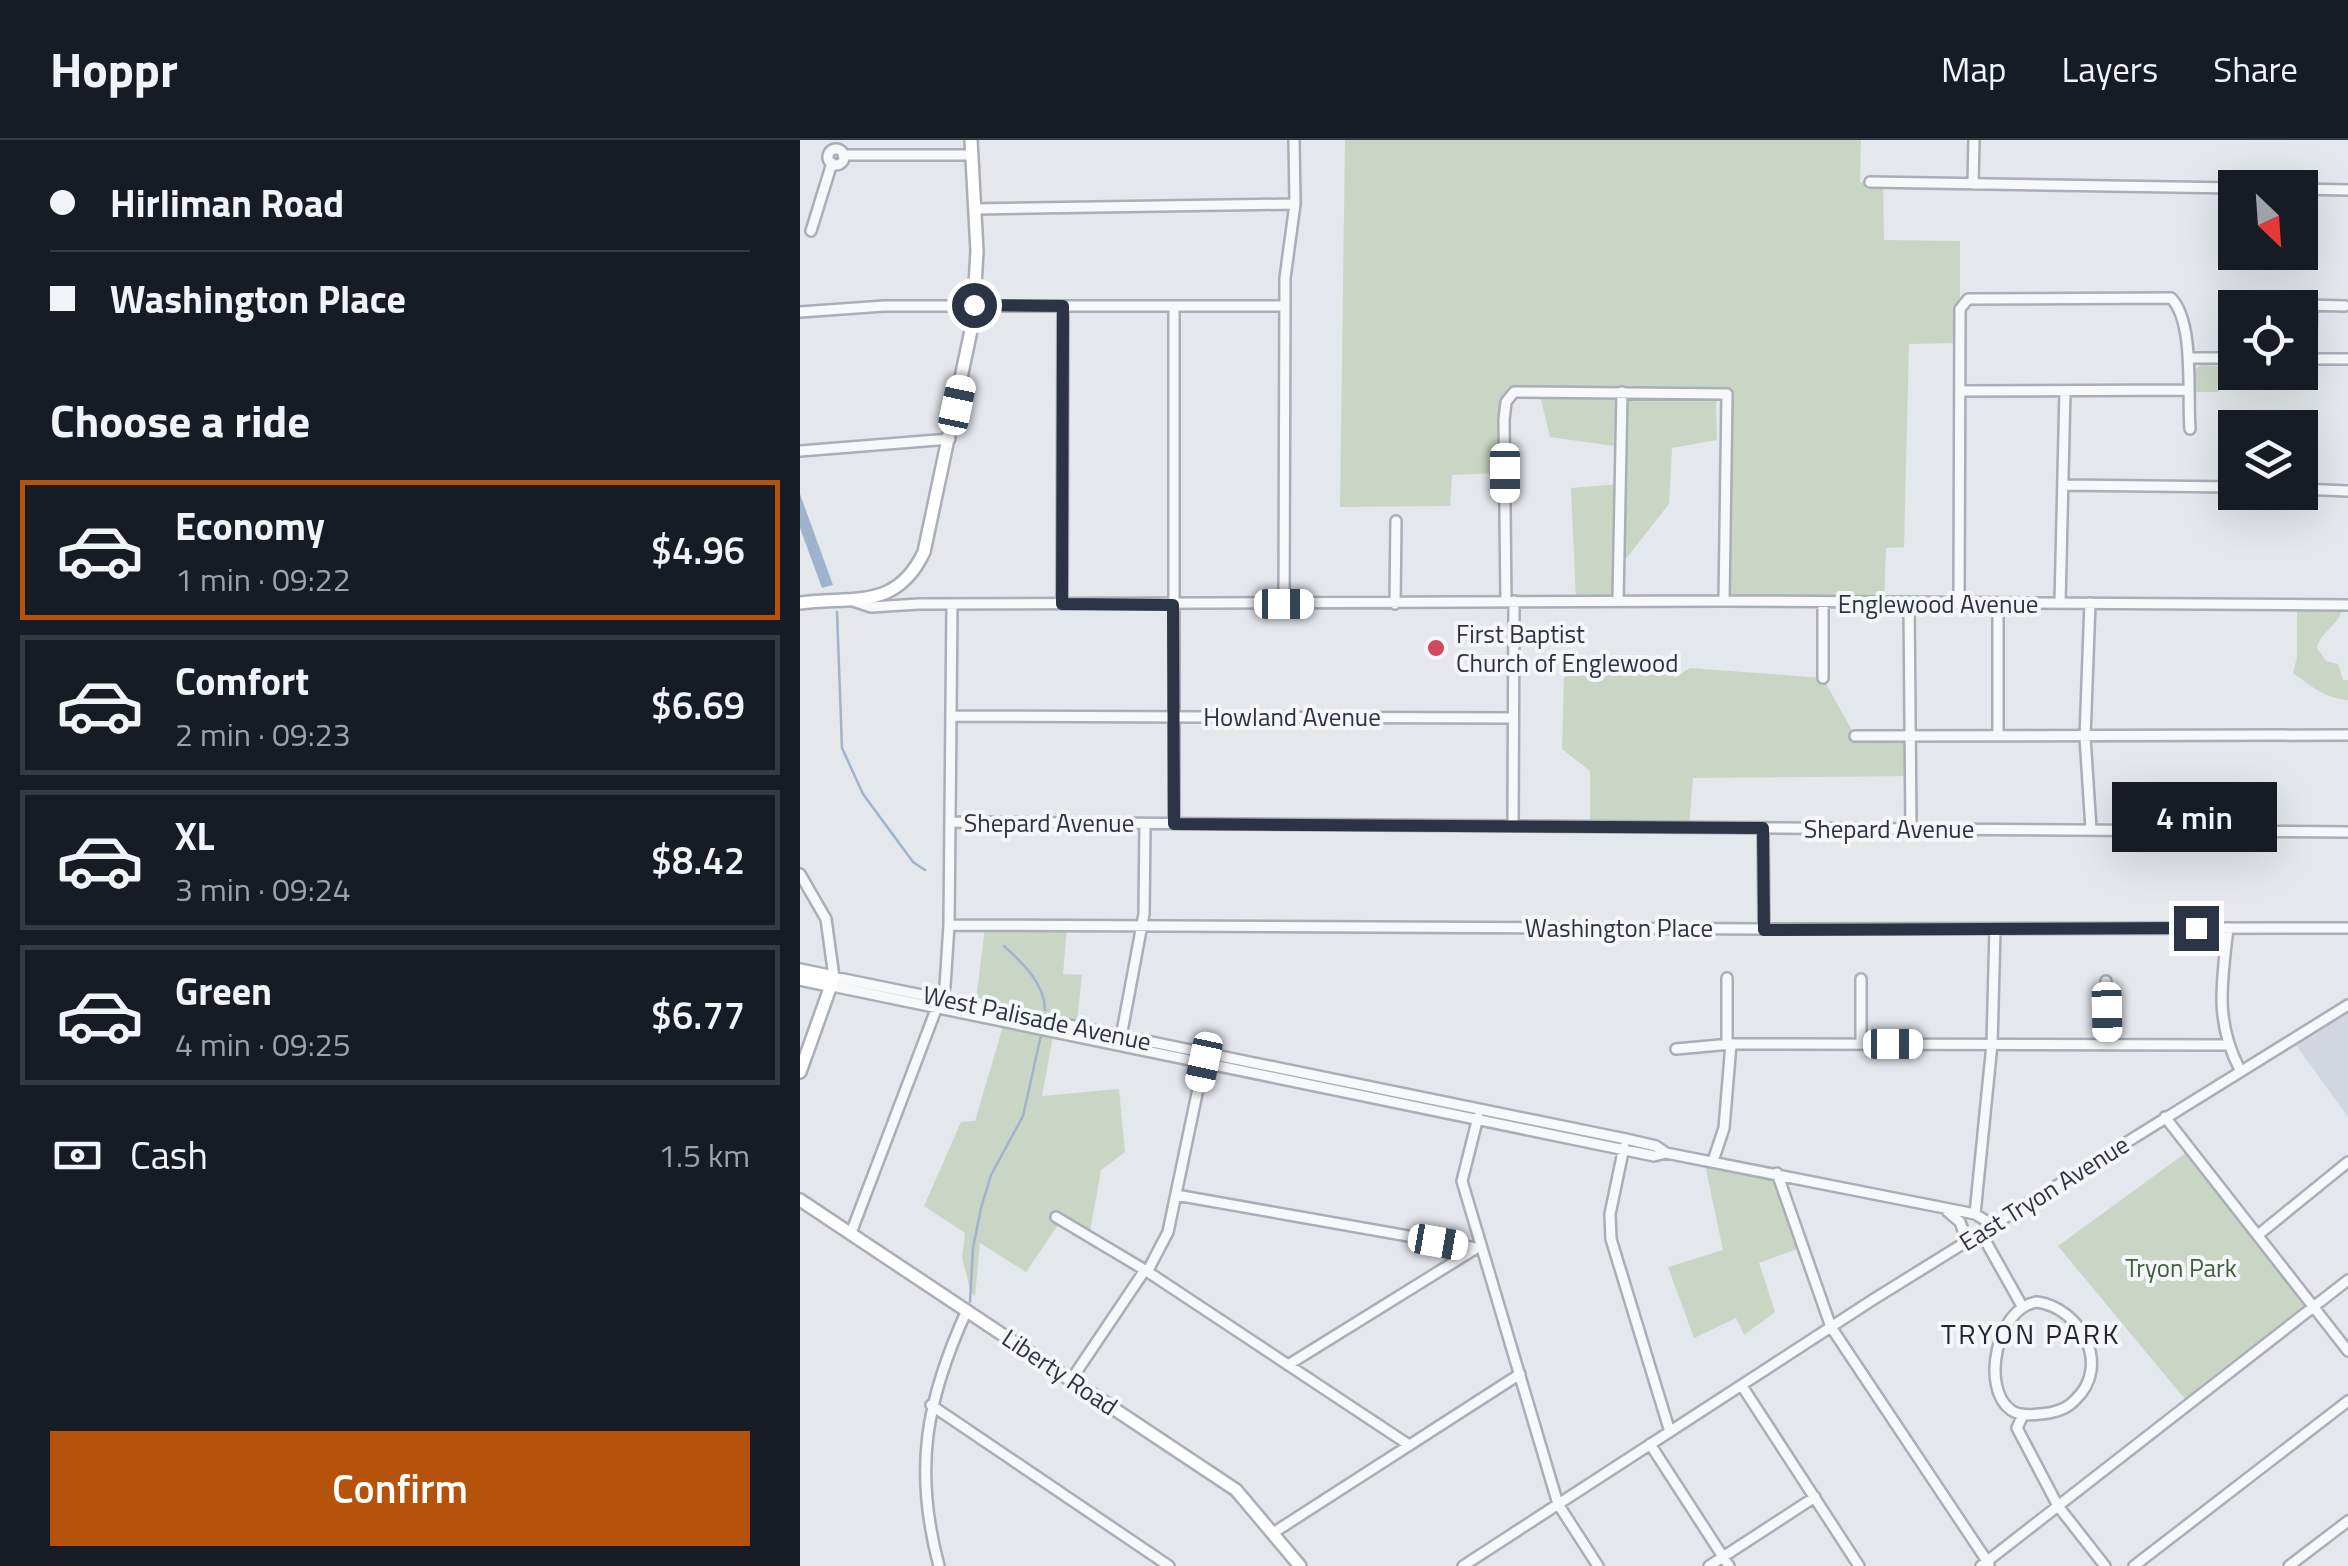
<!DOCTYPE html>
<html lang="en">
<head>
<meta charset="utf-8">
<style>
  :root { --surface:#171b24; --page:#242831; --text:#f1f3f6; --muted:#9ea1a6; --line:#363941; --accent:#b45309 }
  body { margin:0; font-family:"Titillium Web",sans-serif; background:var(--page); color:var(--text); height:100vh; display:flex; flex-direction:column; font-size:38px; white-space:nowrap }
  * { box-sizing:border-box; margin:0 }
  p { font-size:32px; color:var(--muted) }
  .icon { flex:none; width:55px; height:55px; fill:none; stroke:currentColor; stroke-width:2; stroke-linecap:round; stroke-linejoin:round }
  .map { position:relative; flex:1; overflow:hidden }
  .sheet { display:flex; flex-direction:column; background:var(--surface); width:800px }
  .sheet>* { flex:none }
  .guide { display:grid; align-content:center; height:220px; padding:0 50px; background:var(--surface) }
  .needle { width:65px; rotate:155deg }
  .tools { position:absolute; left:1418px; top:30px; display:grid; gap:20px }
  .tools a { display:grid; place-items:center; width:100px; height:100px; border-radius:0px; background:var(--surface); box-shadow:0 10px 40px #0002; font-size:50px }
  .end { position:absolute; width:45px; height:45px; margin:-22px; border:12px solid #2b3445; background:#fff; box-shadow:0 0 0 5px #fff }
  .from { border-radius:50% }
  .bubble { position:absolute; height:70px; border-radius:0px; background:var(--surface); box-shadow:0 10px 40px #0002; font-size:32px; font-weight:600; line-height:70px; text-align:center }
  .car { position:absolute; width:30px; height:60px; margin:-30px -15px; border-radius:12px; box-shadow:0 0 8px 2px #0007; background:linear-gradient(#fff 24%,#345 0 40%,#fff 0 76%,#345 0 86%,#fff 0) }
  .guide b { display:flex; align-items:center; gap:35px; height:95px; font-size:38px }
  .guide b+b { border-top:2px solid var(--line) }
  .guide i { width:25px; height:25px; background:var(--text) }
  ul { padding:0; list-style:none }
  li { display:flex; align-items:center; gap:30px; height:140px; margin:0 20px 15px; padding:0 30px; border:5px solid var(--line); border-radius:0px }
  li div { flex:1 }
  li b { display:block; font-size:38px }
  li em { font-style:normal; font-weight:600 }
  li.active { border-color:var(--accent) }
  li>.icon { width:90px; height:90px; stroke-width:1.5 }
  h2 { padding:0 50px; font-size:45px; line-height:120px }
  .pay { display:flex; align-items:center; gap:25px; height:110px; padding:0 50px; font-size:38px }
  .pay p { margin-inline-start:auto }
  .action { display:flex; gap:20px; margin-top:auto; padding:20px 50px }
  .action a { flex:1; height:115px; border-radius:0px; background:var(--accent); color:#fff; font-size:40px; font-weight:600; line-height:115px; text-align:center }
  header { display:flex; align-items:center; gap:60px; box-sizing:border-box; height:140px; padding:0 50px; background:var(--surface); border-bottom:2px solid var(--line) }
  header strong { font-size:48px }
  nav { display:flex; gap:55px; margin-inline-start:auto; font-size:35px }
  main { display:flex; flex:1; min-height:0 }
  .map>svg:first-child { display:block }
  .built { fill:#d2d6de }
  .green { fill:#c9d6c5 }
  .water { fill:#9fb4cc }
  .lines { fill:none; stroke-linecap:round; stroke-linejoin:round }
  .stream { stroke:#9fb4cc; stroke-width:2.5 }
  .street-casing { stroke:#a9aeb7; stroke-width:14 }
  .secondary-casing { stroke:#a9aeb7; stroke-width:16 }
  .street { stroke:#f7f8fa; stroke-width:9 }
  .secondary { stroke:#fff; stroke-width:11 }
  .route { stroke:#2b3445; stroke-width:12 }
  .poi-dot { fill:#d1495b; stroke:#f4f6f9; stroke-width:4 }
  .labels { text-anchor:middle; dominant-baseline:central; stroke-width:8; stroke-linejoin:round; paint-order:stroke }
  .street-label { font-size:25px; fill:#2b3445; stroke:#f4f6f9 }
  .poi-label { font-size:25px; fill:#2b3445; stroke:#f4f6f9; text-anchor:start }
  .park-label { font-size:25px; fill:#3f6138; stroke:#f4f6f9 }
  .neighbourhood-label { font-size:28px; letter-spacing:2.5px; fill:#1d2536; stroke:#f4f6f9 }
</style>
</head>
<body>
<header>
<strong>Hoppr</strong>
<nav><a>Map</a><a>Layers</a><a>Share</a></nav>
</header>
<main>
<section class="sheet">
<div class="guide">
<b><i class="from"></i>Hirliman Road</b>
<b><i></i>Washington Place</b>
</div>
<h2>Choose a ride</h2>
<ul>
<li class="active"><svg class="icon" aria-label="car" viewBox="0 0 24 24"><path d="M5 17H2v-5l4-1 3-4h7l3 4 3 1v5h-3M9 17h6M6 11h13"/><circle cx="7" cy="17" r="2"/><circle cx="17" cy="17" r="2"/></svg><div><b>Economy</b><p>1 min · 09:22</p></div><em>$4.96</em></li>
<li><svg class="icon" aria-label="car" viewBox="0 0 24 24"><path d="M5 17H2v-5l4-1 3-4h7l3 4 3 1v5h-3M9 17h6M6 11h13"/><circle cx="7" cy="17" r="2"/><circle cx="17" cy="17" r="2"/></svg><div><b>Comfort</b><p>2 min · 09:23</p></div><em>$6.69</em></li>
<li><svg class="icon" aria-label="car" viewBox="0 0 24 24"><path d="M5 17H2v-5l4-1 3-4h7l3 4 3 1v5h-3M9 17h6M6 11h13"/><circle cx="7" cy="17" r="2"/><circle cx="17" cy="17" r="2"/></svg><div><b>XL</b><p>3 min · 09:24</p></div><em>$8.42</em></li>
<li><svg class="icon" aria-label="car" viewBox="0 0 24 24"><path d="M5 17H2v-5l4-1 3-4h7l3 4 3 1v5h-3M9 17h6M6 11h13"/><circle cx="7" cy="17" r="2"/><circle cx="17" cy="17" r="2"/></svg><div><b>Green</b><p>4 min · 09:25</p></div><em>$6.77</em></li>
</ul>
<div class="pay"><svg class="icon" aria-label="cash" viewBox="0 0 24 24"><path d="M3 7h18v10H3z"/><circle cx="12" cy="12" r="2"/></svg>Cash<p>1.5 km</p></div>
<div class="action"><a>Confirm</a></div>
</section>
<div class="map">
<svg width="1548" height="1426" viewBox="0 0 1548 1426">
  <rect width="100%" height="100%" fill="#e4e7ec"/>
  <path class="built" d="M1548,865V977L1491,898Z"/>
  <path class="green" d="M545,0H1061L1060,42H1083L1084,100L1160,101V203L1109,204L1104,407L1086,408L1084,464L924,461L926,255L916,262L917,300L872,308L869,364L825,420L818,461H776L771,348L820,344L821,307L750,297L739,251L709,257L705,333L652,335L650,366L540,367Z
    M1401,225L1420,226L1419,252H1392V232Z
    M1497,465H1543C1541,485 1521,490 1517,508L1526,521L1538,524L1543,540H1548V560C1525,559 1510,545 1493,533L1497,517Z
    M875,520L874,538L890,528L1023,538L1055,596L1111,594V636L893,638L889,687L790,686V631L762,609L764,537Z
    M185,787H267L263,834L282,835L276,890L255,885L242,956L319,949L325,1012L301,1030L289,1097L262,1079L226,1132L180,1103L175,1156L171,1153L162,1118L165,1093L124,1066L161,982L175,981L206,876L175,869Z
    M1391,1009L1513,1167L1389,1264L1258,1106Z
    M904,1020L977,1033L1003,1107L959,1123L975,1172L944,1195L936,1178L894,1198L868,1127L923,1110Z"/>
  <path class="water" d="M0,354L33,445L22,448L0,388Z"/>
  <g class="lines">
    <path class="stream" d="M37,472L42,608L63,654L113,722L125,730
      M204,806C222,822 245,844 245,870
      M170,1162L173,1108L181,1068L191,1035L223,976L241,895"/>
    <defs>
      <path id="street" d="M28 17a8 8 0 1 1 16 0a8 8 0 1 1-16 0Z
        M43,15H172
        M1070,42L1435,48
        M1173,44L1174,0
        M1500,49L1548,50
        M175,69L495,64
        M11,91L32,23
        M1469,164L1545,166
        M0,172L84,166H485
        M1388,218H1435
        M1500,219H1548
        M1510,219L1512,165
        M1160,251L1389,250
        M0,311L150,299
        M1263,345L1435,347
        M1500,349L1548,351
        M53,461L71,467L119,464L924,461L1548,465
        M706,461L704,280L706,262L714,252L927,254L924,461
        M818,461L822,252
        M1260,463L1265,251
        M1290,463L1285,597L1291,689
        M262,464L263,166
        M484,464L485,138L495,64L494,0
        M595,464L596,381
        M1023,464V538
        M1109,464L1111,689
        M1159,464L1160,169L1168,159L1371,158C1395,182 1387,255 1390,289
        M1198,465V596
        M152,576L713,578
        M1055,596L1548,595
        M150,682L1548,692
        M374,684V166
        M713,686L714,461
        M963,688L964,789
        M0,734L26,779L34,837L826,999L856,1006L866,1013L1175,1074L1193,1085
        M149,785L964,789L1548,788
        M1428,788C1422,842 1414,880 1440,930
        M1306,841L1307,905
        M32,846L854,1016L866,1013
        M321,897L344,774L345,684
        M1061,904V839
        M927,905V838
        M876,909L931,904L1427,905
        M678,977L662,1041L758,1364L798,1426
        M1365,977L1548,1211
        M824,1007L810,1074L811,1099L870,1292
        M913,1021L924,988L931,904
        M977,1033L1031,1187L1189,1424
        M376,1055L676,1108
        M1147,1071L1160,1082L1167,1101
        M1175,1074L1192,904L1195,789
        M256,1077L345,1130L609,1305
        M51,1093L145,846L149,785L152,464
        M1181,1093L1222,1166
        M1458,1095L1548,1022
        M347,1132L368,1092L404,920
        M1237,1162C1281,1168 1312,1226 1275,1260C1266,1270 1254,1273 1240,1274C1231,1275 1219,1276 1211,1270C1180,1248 1197,1167 1237,1162Z
        M488,1225L675,1109
        M271,1240L345,1130
        M942,1246L1059,1426
        M131,1265L369,1426
        M1223,1275L1217,1288L1258,1366L1305,1426
        M850,1304L929,1426
        M473,1393L720,1234
        M139,1426C113,1329 126,1260 167,1170
        M663,1426L1074,1159L1548,865
        M909,1426L1015,1357
        M1181,1426L1548,1140
        M1334,1426L1548,1261
        M1489,1426L1548,1381"/>
      <path id="secondary" d="M0,463C53,456 96,471 124,412L173,181L177,111L171,0
        M0,830L34,837L0,932
        M0,839L32,846
        M0,1060L436,1350L500,1426"/>
    </defs>
    <use href="#street" class="street-casing"/>
    <use href="#secondary" class="secondary-casing"/>
    <use href="#street" class="street"/>
    <use href="#secondary" class="secondary"/>
  </g>
  <g class="lines">
    <path class="route" d="M174,165L263,166L262,464L373,465L374,684L963,688L964,790L1396,788"/>
  </g>
  <circle class="poi-dot" cx="636" cy="508" r="10"/>
  <g class="labels">
    <g class="street-label">
      <text x="1138" y="464">Englewood Avenue</text>
      <text x="492" y="577">Howland Avenue</text>
      <text x="249" y="683">Shepard Avenue</text>
      <text x="1089" y="689">Shepard Avenue</text>
      <text x="819" y="788">Washington Place</text>
      <text transform="translate(237 878) rotate(12)">West Palisade Avenue</text>
      <text transform="translate(1244 1053) rotate(-32)">East Tryon Avenue</text>
      <text transform="translate(260 1232) rotate(34)">Liberty Road</text>
    </g>
    <g class="poi-label">
      <text x="656" y="494">First Baptist<tspan x="656" dy="29">Church of Englewood</tspan></text>
    </g>
    <g class="park-label">
      <text x="1381" y="1128">Tryon Park</text>
    </g>
    <g class="neighbourhood-label">
      <text x="1231" y="1193">TRYON PARK</text>
    </g>
  </g>
</svg>
<div class="tools">
<a><svg class="needle" viewBox="-14 -14 28 28"><path d="M0-13l5 13h-10z" fill="#e53935"/><path d="M0 13l5-13h-10z" fill="#9ea1a6"/></svg></a>
<a><svg class="icon" aria-label="locate" viewBox="0 0 24 24"><circle cx="12" cy="12" r="6"/><path d="M12 2v4M12 18v4M2 12h4M18 12h4"/></svg></a>
<a><svg class="icon" aria-label="layers" viewBox="0 0 24 24"><path d="M12 4l9 5-9 5-9-5zM3 14l9 5 9-5"/></svg></a>
</div>
<i class="end from" style="left:174px;top:165px"></i>
<i class="end" style="left:1396px;top:788px"></i>
<div class="bubble" style="left:1312px;top:642px;width:165px">4 min</div>
<i class="car" style="left:157px;top:265px;rotate:12deg"></i>
<i class="car" style="left:705px;top:333px;rotate:180deg"></i>
<i class="car" style="left:484px;top:464px;rotate:90deg"></i>
<i class="car" style="left:1307px;top:872px;rotate:179deg"></i>
<i class="car" style="left:1093px;top:904px;rotate:90deg"></i>
<i class="car" style="left:404px;top:922px;rotate:192deg"></i>
<i class="car" style="left:638px;top:1102px;rotate:100deg"></i>
</div>
</main>
</body>
</html>
